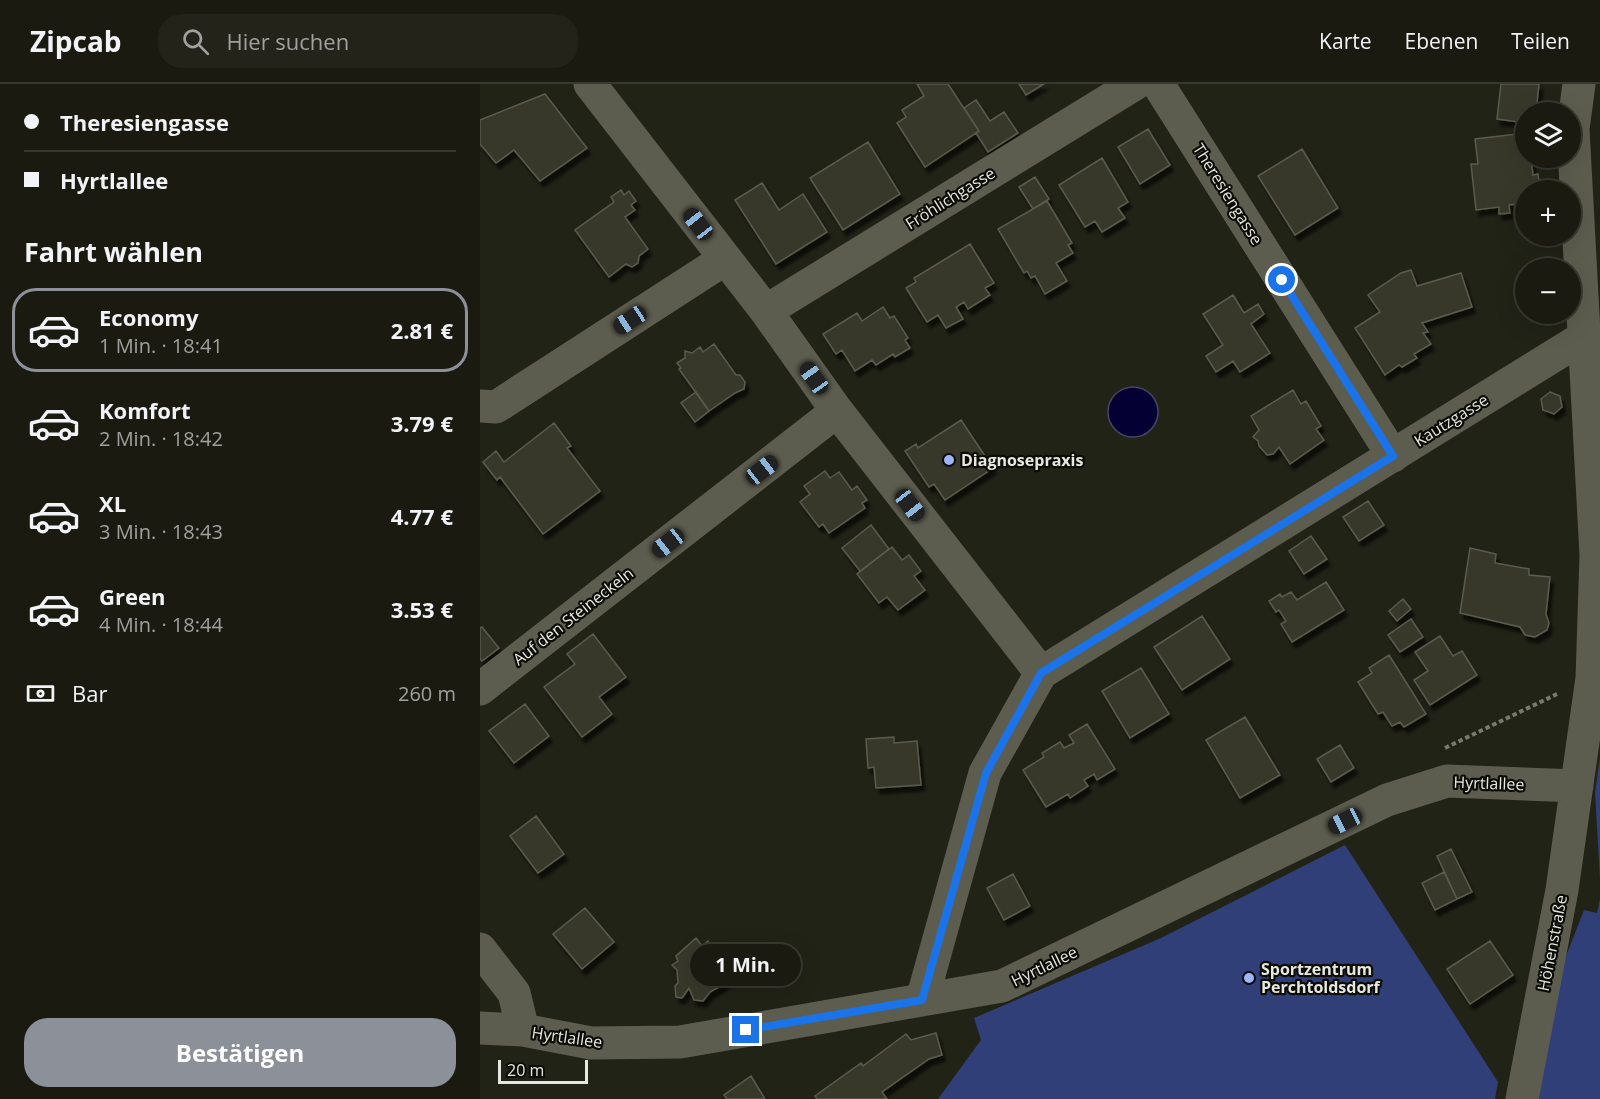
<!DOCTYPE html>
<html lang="de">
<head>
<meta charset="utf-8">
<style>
  :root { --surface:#1a1a11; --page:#23231a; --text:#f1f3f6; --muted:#9fa19f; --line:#383831; --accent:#8c9099 }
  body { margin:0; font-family:"Open Sans",sans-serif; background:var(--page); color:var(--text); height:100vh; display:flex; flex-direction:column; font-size:22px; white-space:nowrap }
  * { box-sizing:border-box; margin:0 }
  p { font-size:20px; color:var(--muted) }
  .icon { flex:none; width:33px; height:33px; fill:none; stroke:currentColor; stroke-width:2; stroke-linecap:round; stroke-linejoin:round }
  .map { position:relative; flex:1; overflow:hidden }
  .details { display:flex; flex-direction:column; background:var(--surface); width:480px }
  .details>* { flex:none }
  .banner { display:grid; align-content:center; height:132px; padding:0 24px; background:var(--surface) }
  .controls { position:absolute; left:1035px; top:18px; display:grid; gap:12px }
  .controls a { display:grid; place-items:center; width:66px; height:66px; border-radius:50%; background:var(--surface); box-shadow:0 6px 24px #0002,0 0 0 2px var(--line); font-size:30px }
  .scale { position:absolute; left:18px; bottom:15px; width:90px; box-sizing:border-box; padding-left:6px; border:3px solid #e6e7df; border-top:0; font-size:16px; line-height:21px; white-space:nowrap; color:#e6e7df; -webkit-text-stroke:4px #0c0c07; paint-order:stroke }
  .end { position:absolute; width:27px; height:27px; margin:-14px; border:8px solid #1a73e8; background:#fff; box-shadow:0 0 0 3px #fff }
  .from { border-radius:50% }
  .bubble { position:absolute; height:42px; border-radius:21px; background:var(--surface); box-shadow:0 6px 24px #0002,0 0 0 2px var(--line); font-size:20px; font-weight:700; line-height:42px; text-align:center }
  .car { position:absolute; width:18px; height:36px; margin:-18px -9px; border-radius:8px; box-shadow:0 0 4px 2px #0007; background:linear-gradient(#222 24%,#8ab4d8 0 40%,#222 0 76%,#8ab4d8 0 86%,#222 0) }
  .banner b { display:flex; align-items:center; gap:21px; height:57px; font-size:22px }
  .banner b+b { border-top:2px solid var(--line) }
  .banner i { width:15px; height:15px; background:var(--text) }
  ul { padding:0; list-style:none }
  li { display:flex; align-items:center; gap:18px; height:84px; margin:0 12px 9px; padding:0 12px; border:3px solid transparent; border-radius:24px }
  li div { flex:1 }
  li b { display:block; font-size:22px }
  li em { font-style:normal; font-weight:700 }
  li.active { border-color:var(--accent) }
  li>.icon { width:54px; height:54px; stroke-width:1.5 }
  h2 { padding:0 24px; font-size:27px; line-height:72px }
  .pay { display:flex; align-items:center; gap:15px; height:66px; padding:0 24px; font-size:22px }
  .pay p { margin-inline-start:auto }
  .action { display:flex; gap:12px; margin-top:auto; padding:12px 24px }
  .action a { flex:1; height:69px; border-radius:24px; background:var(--accent); color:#fff; font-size:24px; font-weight:700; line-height:69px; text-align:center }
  header { display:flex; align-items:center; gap:36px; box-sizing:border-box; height:84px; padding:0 30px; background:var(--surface); border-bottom:2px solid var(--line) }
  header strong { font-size:28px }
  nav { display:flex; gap:33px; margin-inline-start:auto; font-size:21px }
  .search { width:420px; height:54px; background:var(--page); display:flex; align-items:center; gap:15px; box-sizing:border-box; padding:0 21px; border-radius:24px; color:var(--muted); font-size:22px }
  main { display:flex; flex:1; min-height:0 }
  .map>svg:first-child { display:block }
  .green { fill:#313f78 }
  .water { fill:#040034; stroke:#484567; stroke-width:1.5 }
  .building { fill:#37382b; stroke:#5a5b4d; stroke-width:1.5; filter:url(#shadow) }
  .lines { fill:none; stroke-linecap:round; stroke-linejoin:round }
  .path { stroke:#797a6f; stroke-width:4; stroke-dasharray:4.5 3; stroke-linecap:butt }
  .minor { stroke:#5d5d4f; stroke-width:33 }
  .route { stroke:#1a73e8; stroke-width:8 }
  .poi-dot { fill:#9eb4fd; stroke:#0c0c07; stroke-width:2 }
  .labels { text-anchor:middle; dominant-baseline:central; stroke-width:4.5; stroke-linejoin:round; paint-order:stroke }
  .street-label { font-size:16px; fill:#e6e7df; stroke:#0c0c07 }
  .poi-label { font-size:16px; font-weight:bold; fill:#e6e7df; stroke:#0c0c07; text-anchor:start }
</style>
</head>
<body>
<header>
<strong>Zipcab</strong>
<div class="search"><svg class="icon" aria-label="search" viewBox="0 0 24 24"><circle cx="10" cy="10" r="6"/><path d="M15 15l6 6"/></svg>Hier suchen</div>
<nav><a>Karte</a><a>Ebenen</a><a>Teilen</a></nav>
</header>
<main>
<section class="details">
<div class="banner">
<b><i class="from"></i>Theresiengasse</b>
<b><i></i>Hyrtlallee</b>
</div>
<h2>Fahrt wählen</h2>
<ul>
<li class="active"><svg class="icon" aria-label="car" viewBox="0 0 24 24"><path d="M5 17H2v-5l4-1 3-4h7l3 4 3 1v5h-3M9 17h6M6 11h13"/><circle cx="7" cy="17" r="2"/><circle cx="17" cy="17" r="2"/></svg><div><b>Economy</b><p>1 Min. · 18:41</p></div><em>2.81 €</em></li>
<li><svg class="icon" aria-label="car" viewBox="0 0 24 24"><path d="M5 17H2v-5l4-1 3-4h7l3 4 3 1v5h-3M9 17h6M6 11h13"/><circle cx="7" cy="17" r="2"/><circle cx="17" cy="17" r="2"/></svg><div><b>Komfort</b><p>2 Min. · 18:42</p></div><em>3.79 €</em></li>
<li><svg class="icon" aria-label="car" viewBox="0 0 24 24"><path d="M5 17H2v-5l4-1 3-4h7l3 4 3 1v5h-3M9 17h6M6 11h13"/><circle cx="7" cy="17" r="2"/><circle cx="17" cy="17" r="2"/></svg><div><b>XL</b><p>3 Min. · 18:43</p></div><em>4.77 €</em></li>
<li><svg class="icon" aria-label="car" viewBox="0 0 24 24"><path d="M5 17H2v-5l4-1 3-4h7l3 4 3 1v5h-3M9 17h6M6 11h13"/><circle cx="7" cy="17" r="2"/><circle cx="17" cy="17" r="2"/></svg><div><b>Green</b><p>4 Min. · 18:44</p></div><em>3.53 €</em></li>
</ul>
<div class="pay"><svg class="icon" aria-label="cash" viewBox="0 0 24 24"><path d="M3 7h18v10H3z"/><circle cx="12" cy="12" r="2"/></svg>Bar<p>260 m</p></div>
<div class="action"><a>Bestätigen</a></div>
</section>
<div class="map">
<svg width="1120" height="1015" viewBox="0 0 1120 1015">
  <defs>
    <filter id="shadow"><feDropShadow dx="3.5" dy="6" stdDeviation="1.5" flood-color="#0009"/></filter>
  </defs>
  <rect width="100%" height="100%" fill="#222317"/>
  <path class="green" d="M1120,674V795L1115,708Z
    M865,761L1018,998L1015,1015H458L501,956L494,934L681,854Z
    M1120,815V1015H1058L1079,890L1104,826L1117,829Z"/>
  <path class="water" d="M628 328a25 25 0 1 1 50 0a25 25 0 1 1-50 0Z"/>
  <path class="building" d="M437,0H468L499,47L445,83L417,39L426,33L422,26L444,12Z
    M539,0H564L546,11Z
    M1021,0H1059L1056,28H1046V39L1017,35Z
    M65,10L107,64L60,97L34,66L16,79L0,60V36Z
    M496,16L510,37L524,28L538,49L508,68L496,49L499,47L484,24Z
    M668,45L690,81L660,100L638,63Z
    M1046,49V74H1051L1053,91L1058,90L1060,105L1046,106V119L1029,121L1030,129L1019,130V123L996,126L991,80H998L995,55Z
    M388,58L420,110L363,146L330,94Z
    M822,65L858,124L815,151L778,92Z
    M622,74L648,118L638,124L645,134L622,148L615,137L605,143L579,101Z
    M555,93L569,115L553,125L539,103Z
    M282,99L299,126L323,110L347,148L296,180L255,116Z
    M141,106L144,111L149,107L156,117L151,121L155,126L145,133L168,165L159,172L158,179L152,183L146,180L129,193L95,146L134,118L131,113Z
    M567,117L592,159L588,161L593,169L576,179L587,197L565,210L555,192L551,194L547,187L544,189L518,145Z
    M490,160L514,199L505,204L510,211L488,225L484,218L476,223L483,235L466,244L458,231L447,238L426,204L436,198L434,194Z
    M931,186L937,202L981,189L992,223L942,239L948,248L943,249L951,260L934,270L937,274L922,283L919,281L905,291L875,244L900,228L888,211L921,189Z
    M753,211L764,229L778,220L784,230L771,240L790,269L760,288L753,277L736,288L726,272L743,261L723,230Z
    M403,223L410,234L414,232L428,254L425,256L430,264L415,273L413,270L396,281L392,276L375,287L362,266L356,270L343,250L377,229L382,237Z
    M234,260L256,291H260L265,298L264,305L255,309L229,327L199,285L201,284L197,279L205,274V267L212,269L220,263L223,268Z
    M813,306L821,320L826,317L841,342L836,345L844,356L810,380L799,363L793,370L787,371L779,362L778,357L773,353L779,346L771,332Z
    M216,308L229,327L215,338L201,319Z
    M1070,308L1080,312L1082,323L1074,330L1063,326L1061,315Z
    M481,336L513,384L465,416L454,400L449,403L425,367L436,360L438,364Z
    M74,339L91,362L87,364L120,407L63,450L20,393L17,396L3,378L16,367L24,378Z
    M345,387L350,394L359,388L372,406L377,402L387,416L382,419L385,424L349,449L343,440L339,443L320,418L330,410L324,402Z
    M888,417L904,441L879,457L863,433Z
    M391,441L409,465L380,487L362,464Z
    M831,452L847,475L824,490L809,467Z
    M412,463L422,476L429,471L441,487L434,492L445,506L418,526L407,513L399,519L377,490Z
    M990,464L1016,470L1015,479L1049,485V491L1070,493L1066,530L1069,539L1067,546L1055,553L1045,551L1040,543L980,529Z
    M846,498L864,526L812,558L801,540L806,537L799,526L796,528L789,517L800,510L802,513L811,508L817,516Z
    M923,515L931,525L917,537L909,527Z
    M722,532L750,575L702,606L674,563Z
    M931,535L943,553L920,568L908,551Z
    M2,543L19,564L2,577L0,575V544Z
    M113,550L146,593L119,613L132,630L102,653L64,603L95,580L87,570Z
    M960,552L973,572L982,567L997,591L950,621L934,596L948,587L935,568Z
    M909,571L946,630L924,643L920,638L912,642L903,628L898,630L878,598L892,589L889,584Z
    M661,584L689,630L650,654L622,607Z
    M45,620L69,652L34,679L9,647Z
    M765,633L800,691L760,714L726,656Z
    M607,640L635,685L617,696L614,690L604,696L608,702L590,714L588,710L566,723L543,686L564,673L562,669L580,658L584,664L594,659L589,651Z
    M414,653V659L437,657L441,701L396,704L394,683L388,684L386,655Z
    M860,661L874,684L851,698L837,675Z
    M56,732L84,770L58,789L30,752Z
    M971,765L992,808L977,815L957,772Z
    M964,788L977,815L955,826L942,799Z
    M533,790L550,822L524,836L507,804Z
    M105,824L134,858L102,885L73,850Z
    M216,854L222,862L228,857L253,895L230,908L223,917L214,916L209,904L202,914L196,913L195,902L198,899L197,886L192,881L198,877L196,872Z
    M1010,857L1033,891L990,920L967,885Z
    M456,949L462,971L449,975L402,1008L407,1015H337L335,1012L381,979L383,982L426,950L431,956Z
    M271,992L285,1015H247L244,1011Z"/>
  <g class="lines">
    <path class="path" d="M965,664L1077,610"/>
    <path class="minor" d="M110,0L286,227L357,327L561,589
      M678,0L913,372
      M286,227L655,0
      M0,322L16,323L245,175
      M0,605L357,327
      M0,865L34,909L43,946
      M442,916L505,689L561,589L1104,253
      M0,944L43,946L111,959L200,958L522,902L907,716L967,697L1097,702
      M1042,1015L1082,806L1112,594L1116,471L1093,45L1099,0"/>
  </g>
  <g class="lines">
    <path class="route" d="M266,946L442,916L506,689L561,589L913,372L802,196"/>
  </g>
  <g class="poi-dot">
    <circle cx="469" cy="376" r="6"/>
    <circle cx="769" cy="894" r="6"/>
  </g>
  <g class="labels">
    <g class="street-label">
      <text transform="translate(748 110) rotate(58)">Theresiengasse</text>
      <text transform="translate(470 114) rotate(-32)">Fröhlichgasse</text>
      <text transform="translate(971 336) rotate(-32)">Kautzgasse</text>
      <text transform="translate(93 532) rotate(-38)">Auf den Steineckeln</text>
      <text transform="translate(1009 699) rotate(2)">Hyrtlallee</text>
      <text transform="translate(1072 859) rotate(-79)">Höhenstraße</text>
      <text transform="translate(564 882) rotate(-26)">Hyrtlallee</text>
      <text transform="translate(87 953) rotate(8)">Hyrtlallee</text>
    </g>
    <g class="poi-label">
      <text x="481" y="376">Diagnosepraxis</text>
      <text x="781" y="885">Sportzentrum<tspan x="781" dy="18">Perchtoldsdorf</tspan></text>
    </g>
  </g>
</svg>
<div class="controls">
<a><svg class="icon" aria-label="layers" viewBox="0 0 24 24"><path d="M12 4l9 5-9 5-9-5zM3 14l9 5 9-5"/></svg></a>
<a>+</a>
<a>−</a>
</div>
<div class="scale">20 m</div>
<i class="end from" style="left:802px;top:196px"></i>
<i class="end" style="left:266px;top:946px"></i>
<div class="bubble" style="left:210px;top:860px;width:111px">1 Min.</div>
<i class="car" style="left:218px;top:140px;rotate:322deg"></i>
<i class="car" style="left:150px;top:236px;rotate:237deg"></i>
<i class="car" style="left:334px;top:294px;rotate:325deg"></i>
<i class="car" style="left:282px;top:386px;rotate:52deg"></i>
<i class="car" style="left:430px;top:421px;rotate:142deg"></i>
<i class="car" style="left:188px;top:459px;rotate:232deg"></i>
<i class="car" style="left:865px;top:737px;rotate:244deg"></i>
</div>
</main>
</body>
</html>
